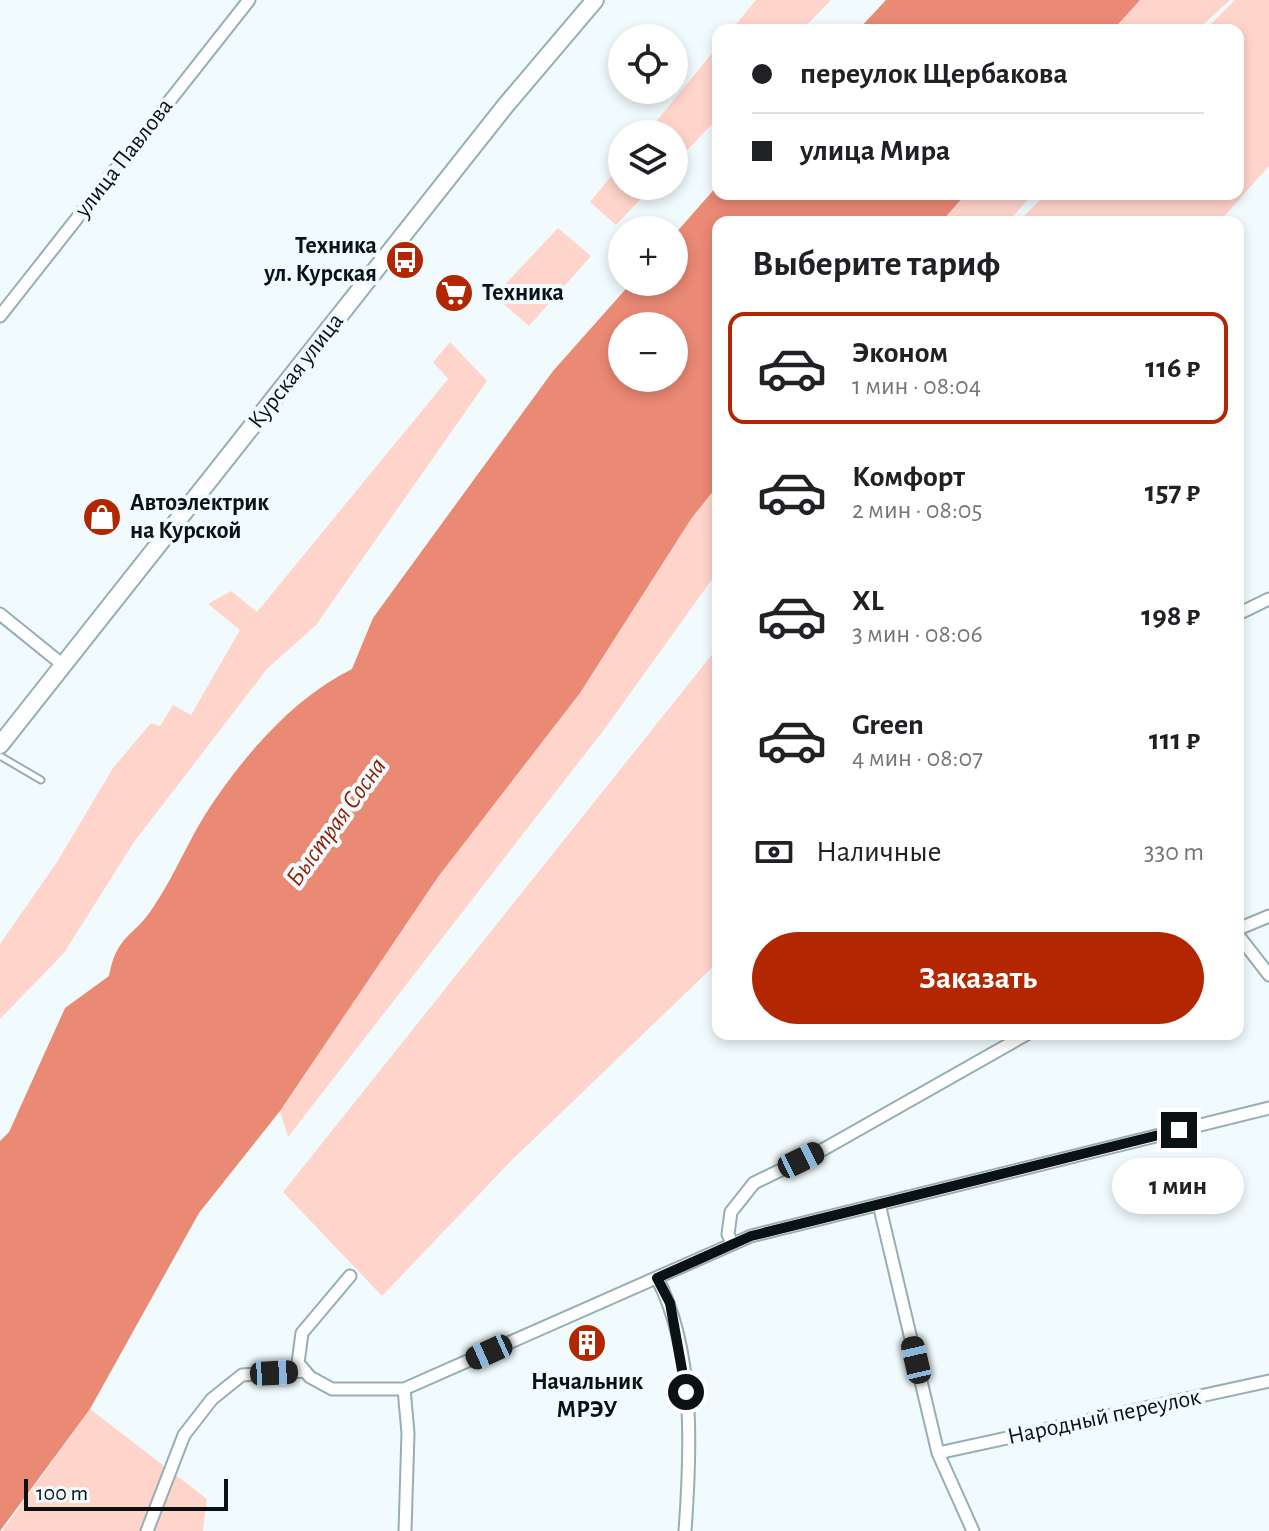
<!DOCTYPE html>
<html lang="ru">
<head>
<meta charset="utf-8">
<style>
  :root { --surface:#fff; --page:#f6f6f6; --text:#202124; --muted:#757577; --line:#e0e0e0; --accent:#b22702 }
  body { margin:0; font-family:"Alegreya Sans",sans-serif; background:var(--page); color:var(--text); height:100vh; display:flex; flex-direction:column; font-size:30px; white-space:nowrap }
  * { box-sizing:border-box; margin:0 }
  p { font-size:26px; color:var(--muted) }
  .icon { flex:none; width:44px; height:44px; fill:none; stroke:currentColor; stroke-width:2; stroke-linecap:round; stroke-linejoin:round }
  .map { position:relative; flex:1; overflow:hidden }
  .drawer { position:absolute; left:712px; top:216px; width:532px; height:824px; display:flex; flex-direction:column; background:var(--surface); border-radius:16px; box-shadow:0 4px 12px #0003 }
  .drawer>* { flex:none }
  .guide { position:absolute; left:712px; top:24px; width:532px; height:176px; border-radius:16px; box-shadow:0 4px 12px #0003; display:grid; align-content:center; height:176px; padding:0 40px; background:var(--surface) }
  .controls { position:absolute; left:608px; top:24px; display:grid; gap:16px }
  .controls a { display:grid; place-items:center; width:80px; height:80px; border-radius:50%; background:var(--surface); box-shadow:0 4px 12px #0003; font-size:40px }
  .scale { position:absolute; left:24px; bottom:20px; width:204px; box-sizing:border-box; padding-left:8px; border:4px solid #0a1214; border-top:0; font-size:22px; line-height:28px; white-space:nowrap; color:#0a1214; -webkit-text-stroke:6px #f1fbfd; paint-order:stroke }
  .end { position:absolute; width:36px; height:36px; margin:-18px; border:10px solid #0a1214; background:#fff; box-shadow:0 0 0 4px #fff }
  .from { border-radius:50% }
  .bubble { position:absolute; height:56px; border-radius:28px; background:var(--surface); box-shadow:0 4px 12px #0003; font-size:26px; font-weight:700; line-height:56px; text-align:center }
  .car { position:absolute; width:24px; height:48px; margin:-24px -12px; border-radius:10px; box-shadow:0 0 6px 2px #0007; background:linear-gradient(#222 24%,#8ab4d8 0 40%,#222 0 76%,#8ab4d8 0 86%,#222 0) }
  .guide b { display:flex; align-items:center; gap:28px; height:76px; font-size:30px }
  .guide b+b { border-top:2px solid var(--line) }
  .guide i { width:20px; height:20px; background:var(--text) }
  ul { padding:0; list-style:none }
  li { display:flex; align-items:center; gap:24px; height:112px; margin:0 16px 12px; padding:0 24px; border:4px solid transparent; border-radius:16px }
  li div { flex:1 }
  li b { display:block; font-size:30px }
  li em { font-style:normal; font-weight:700 }
  li.selected { border-color:var(--accent) }
  li>.icon { width:72px; height:72px; stroke-width:1.5 }
  h2 { padding:0 40px; font-size:36px; line-height:96px }
  .pay { display:flex; align-items:center; gap:20px; height:88px; padding:0 40px; font-size:30px }
  .pay p { margin-inline-start:auto }
  .action { display:flex; gap:16px; margin-top:auto; padding:16px 40px }
  .action a { flex:1; height:92px; border-radius:48px; background:var(--accent); color:#fff; font-size:32px; font-weight:700; line-height:92px; text-align:center }
  .map>svg:first-child { display:block }
  .green { fill:#ffd5cb }
  .water { fill:#ea8974; fill-rule:evenodd }
  .lines { fill:none; stroke-linecap:round; stroke-linejoin:round }
  .lane-casing { stroke:#97aeb3; stroke-width:9 }
  .street-casing { stroke:#97aeb3; stroke-width:15 }
  .secondary-casing { stroke:#97aeb3; stroke-width:20 }
  .lane { stroke:#fff; stroke-width:5 }
  .street { stroke:#fff; stroke-width:11 }
  .secondary { stroke:#fff; stroke-width:16 }
  .route { stroke:#0a1214; stroke-width:10 }
  .labels { text-anchor:middle; dominant-baseline:central; stroke-width:8; stroke-linejoin:round; paint-order:stroke }
  .street-label { font-size:24px; fill:#0a1214; stroke:#f1fbfd }
  .poi-label { font-size:24px; font-weight:bold; fill:#0a1214; stroke:#f1fbfd; text-anchor:start }
  .water-label { font-size:26px; font-style:italic; fill:#8f1d02; stroke:#f1fbfd }
</style>
</head>
<body>
<div class="map">
<svg width="1269" height="1531" viewBox="0 0 1269 1531">
  <rect width="100%" height="100%" fill="#f1fbfd"/>
  <path class="green" d="M756,0H831L802,30H731Z
    M1140,0H1230L1197,30H1113Z
    M1235,0H1269V166L1219,222H1018L1046,194H1238V30H1205Z
    M718,46V118L674,164V134H646Z
    M622,163V186H653L616,225L590,202Z
    M966,194H1033L1008,222H941Z
    M558,228L591,256L529,326L494,296Z
    M450,342L487,381L316,625L267,669L134,842L64,953L0,1019V944L57,862L113,768L151,723L160,726L173,705L191,715L240,630L208,604L231,591L257,612L448,379L433,362Z
    M718,485V571L606,727L288,1137L280,1111L438,877L580,693L691,519Z
    M718,647V962L511,1161L382,1296L283,1192Z
    M90,1409L207,1499L203,1531H2Z"/>
  <path class="water" d="M886,0H1140L1113,30H858Z
    M718,185V194H966L941,222H718V485L691,519L580,693L438,877L280,1111L199,1213L90,1409L0,1531V1141L9,1132L65,1008L109,976C117,933 134,938 154,906C176,873 190,836 212,804C248,751 294,698 352,669L373,618L553,371L632,282H674V235ZM622,326H674V378H622Z"/>
  <g class="lines">
    <defs>
      <path id="lane" d="M0,756L41,780"/>
      <path id="street" d="M0,316L249,0
        M0,614L63,665
        M1238,614L1269,599
        M1238,929L1269,916
        M1238,935L1269,975
        M879,1204L938,1453L973,1531
        M732,1244L728,1234L731,1212L754,1183L824,1149L1027,1034
        M350,1276L302,1333L298,1363L310,1377L332,1389H404L751,1236L1269,1108
        M657,1278C695,1351 691,1450 685,1531
        M404,1389L408,1433L405,1531
        M938,1453L1269,1381
        M147,1531L184,1435L212,1399L242,1375L305,1371"/>
      <path id="secondary" d="M0,745L506,105L595,0"/>
    </defs>
    <use href="#lane" class="lane-casing"/>
    <use href="#street" class="street-casing"/>
    <use href="#secondary" class="secondary-casing"/>
    <use href="#lane" class="lane"/>
    <use href="#street" class="street"/>
    <use href="#secondary" class="secondary"/>
  </g>
  <g class="lines">
    <path class="route" d="M686,1392L670,1303L657,1278L751,1236L1179,1130"/>
  </g>
  <defs>
    <symbol id="bus-disc" viewBox="-11 -11 22 22"><circle r="9.5" fill="#b22702" stroke="#f1fbfd"/><path d="M-5-6H5V4H4V6H2V4H-2V6H-4V4H-5ZM-3.5-4V0h7V-4ZM-3.5 1.2v1.5H-2V1.2ZM2 1.2v1.5H3.5V1.2Z" fill="#fff"/></symbol>
    <symbol id="supermarket-disc" viewBox="-11 -11 22 22"><circle r="9.5" fill="#b22702" stroke="#f1fbfd"/><path d="M-6-5.5h2.5l.6 2H6L4.5 2H-2.5L-4.4-4H-6ZM-1.5 3.2a1.3 1.3 0 1 0 .1 0ZM3 3.2a1.3 1.3 0 1 0 .1 0Z" fill="#fff"/></symbol>
    <symbol id="shop-disc" viewBox="-11 -11 22 22"><circle r="9.5" fill="#b22702" stroke="#f1fbfd"/><path d="M-5-2.5h2.3a2.7 3.5 0 0 1 5.4 0H5L5.5 6h-11ZM-1.5-2.5h3a1.5 2.3 0 0 0-3 0Z" fill="#fff"/></symbol>
    <symbol id="building-disc" viewBox="-11 -11 22 22"><circle r="9.5" fill="#b22702" stroke="#f1fbfd"/><path d="M-4-6H4V6H1V3H-1V6H-4ZM-2.5-4.3h1.7v1.8h-1.7ZM.8-4.3h1.7v1.8H.8ZM-2.5-1h1.7V.8h-1.7ZM.8-1h1.7V.8H.8Z" fill="#fff"/></symbol>
  </defs>
  <g fill-rule="evenodd">
    <use href="#bus-disc" x="383" y="238" width="44" height="44"/>
    <use href="#supermarket-disc" x="432" y="271" width="44" height="44"/>
    <use href="#shop-disc" x="80" y="495" width="44" height="44"/>
    <use href="#building-disc" x="565" y="1321" width="44" height="44"/>
  </g>
  <g class="labels">
    <g class="street-label">
      <text transform="translate(124 158) rotate(-52)">улица Павлова</text>
      <text transform="translate(296 371) rotate(-52)">Курская улица</text>
      <text transform="translate(1104 1417) rotate(-12)">Народный переулок</text>
    </g>
    <g class="poi-label">
      <text x="377" y="246" text-anchor="end">Техника<tspan x="377" dy="28">ул. Курская</tspan></text>
      <text x="482" y="293">Техника</text>
      <text x="130" y="503">Автоэлектрик<tspan x="130" dy="28">на Курской</tspan></text>
      <text x="587" y="1382" text-anchor="middle">Начальник<tspan x="587" dy="28">МРЭУ</tspan></text>
    </g>
    <g class="water-label">
      <text transform="translate(336 822) rotate(-54)">Быстрая Сосна</text>
    </g>
  </g>
</svg>
<div class="controls">
<a><svg class="icon" aria-label="locate" viewBox="0 0 24 24"><circle cx="12" cy="12" r="6"/><path d="M12 2v4M12 18v4M2 12h4M18 12h4"/></svg></a>
<a><svg class="icon" aria-label="layers" viewBox="0 0 24 24"><path d="M12 4l9 5-9 5-9-5zM3 14l9 5 9-5"/></svg></a>
<a>+</a>
<a>−</a>
</div>
<div class="scale">100 m</div>
<i class="end from" style="left:686px;top:1392px"></i>
<i class="end" style="left:1179px;top:1130px"></i>
<div class="bubble" style="left:1112px;top:1158px;width:132px">1 мин</div>
<i class="car" style="left:801px;top:1160px;rotate:64deg"></i>
<i class="car" style="left:489px;top:1352px;rotate:246deg"></i>
<i class="car" style="left:916px;top:1360px;rotate:347deg"></i>
<i class="car" style="left:274px;top:1373px;rotate:87deg"></i>
<div class="guide">
<b><i class="from"></i>переулок Щербакова</b>
<b><i></i>улица Мира</b>
</div>
<section class="drawer">
<h2>Выберите тариф</h2>
<ul>
<li class="selected"><svg class="icon" aria-label="car" viewBox="0 0 24 24"><path d="M5 17H2v-5l4-1 3-4h7l3 4 3 1v5h-3M9 17h6M6 11h13"/><circle cx="7" cy="17" r="2"/><circle cx="17" cy="17" r="2"/></svg><div><b>Эконом</b><p>1 мин · 08:04</p></div><em>116 ₽</em></li>
<li><svg class="icon" aria-label="car" viewBox="0 0 24 24"><path d="M5 17H2v-5l4-1 3-4h7l3 4 3 1v5h-3M9 17h6M6 11h13"/><circle cx="7" cy="17" r="2"/><circle cx="17" cy="17" r="2"/></svg><div><b>Комфорт</b><p>2 мин · 08:05</p></div><em>157 ₽</em></li>
<li><svg class="icon" aria-label="car" viewBox="0 0 24 24"><path d="M5 17H2v-5l4-1 3-4h7l3 4 3 1v5h-3M9 17h6M6 11h13"/><circle cx="7" cy="17" r="2"/><circle cx="17" cy="17" r="2"/></svg><div><b>XL</b><p>3 мин · 08:06</p></div><em>198 ₽</em></li>
<li><svg class="icon" aria-label="car" viewBox="0 0 24 24"><path d="M5 17H2v-5l4-1 3-4h7l3 4 3 1v5h-3M9 17h6M6 11h13"/><circle cx="7" cy="17" r="2"/><circle cx="17" cy="17" r="2"/></svg><div><b>Green</b><p>4 мин · 08:07</p></div><em>111 ₽</em></li>
</ul>
<div class="pay"><svg class="icon" aria-label="cash" viewBox="0 0 24 24"><path d="M3 7h18v10H3z"/><circle cx="12" cy="12" r="2"/></svg>Наличные<p>330 m</p></div>
<div class="action"><a>Заказать</a></div>
</section>
</div>
</body>
</html>
